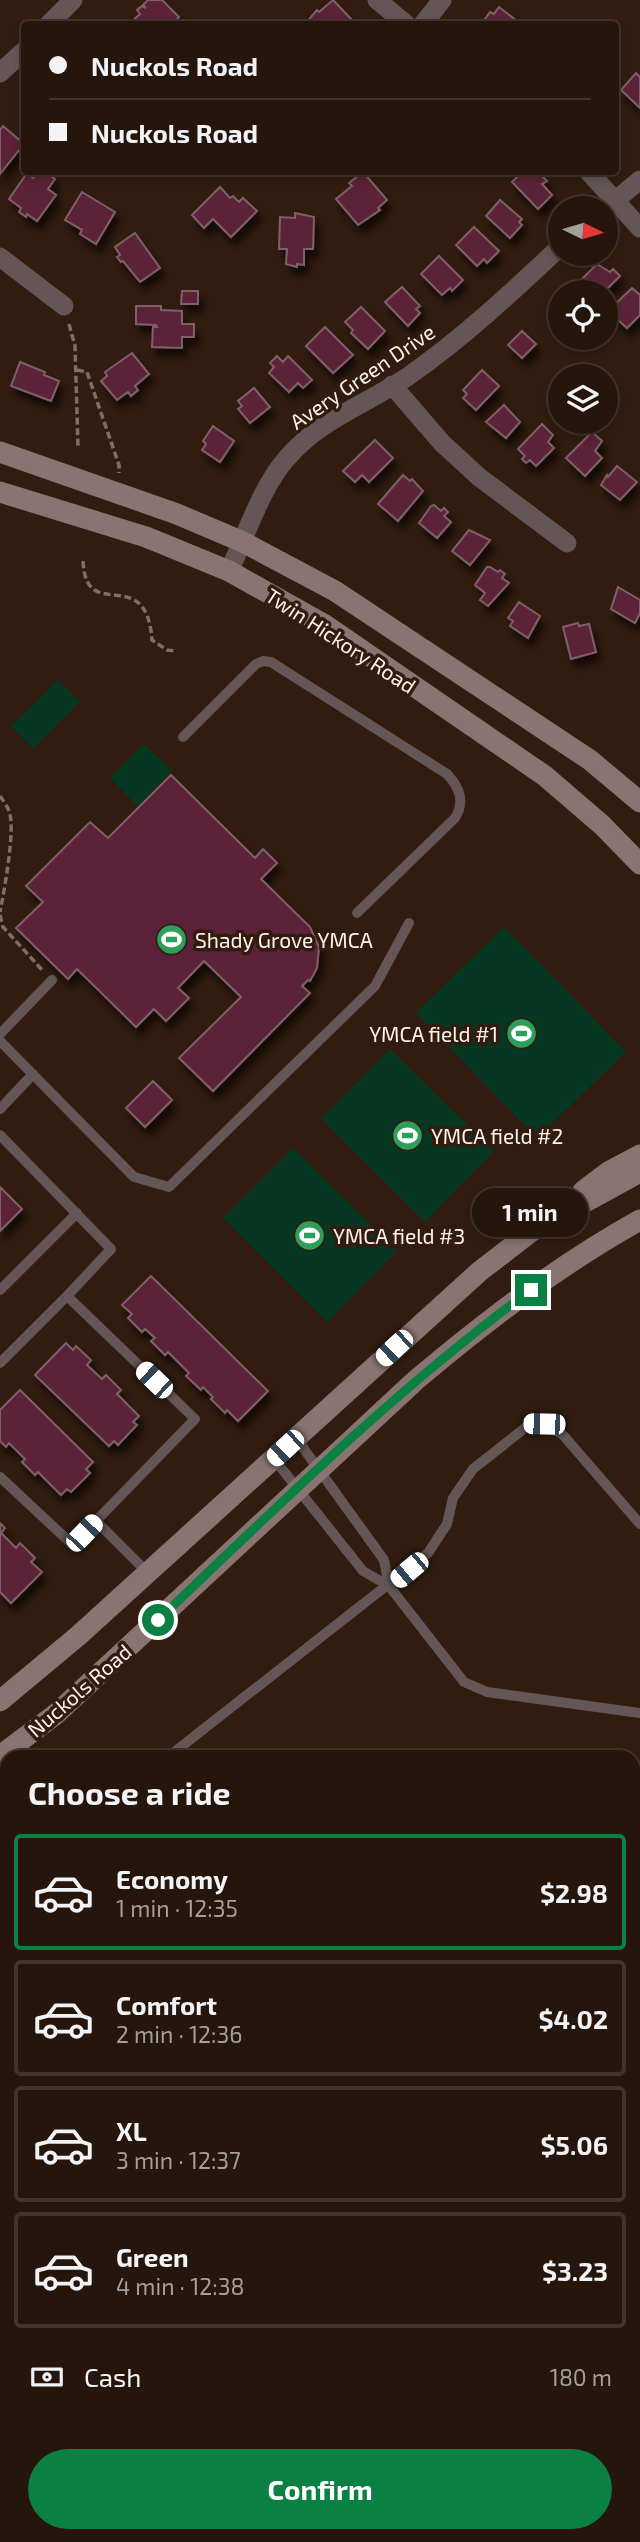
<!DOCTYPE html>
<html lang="en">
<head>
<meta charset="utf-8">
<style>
  :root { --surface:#25150b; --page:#312219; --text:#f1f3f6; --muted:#a39f9d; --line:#42342c; --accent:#0b8043 }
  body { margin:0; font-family:"Exo 2",sans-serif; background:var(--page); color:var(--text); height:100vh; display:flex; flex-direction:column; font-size:26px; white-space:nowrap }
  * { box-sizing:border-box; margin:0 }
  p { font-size:23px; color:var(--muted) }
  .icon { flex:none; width:38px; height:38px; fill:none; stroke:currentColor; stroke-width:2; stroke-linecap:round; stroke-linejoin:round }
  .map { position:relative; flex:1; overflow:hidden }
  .side { position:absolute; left:0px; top:1750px; width:640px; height:793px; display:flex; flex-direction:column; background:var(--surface); border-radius:21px 21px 0 0; box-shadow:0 4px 10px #0003,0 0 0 2px var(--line) }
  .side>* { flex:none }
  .guide { position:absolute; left:21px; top:21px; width:598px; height:154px; border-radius:7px; box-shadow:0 4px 10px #0003,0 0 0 2px var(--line); display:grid; align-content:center; height:154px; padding:0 28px; background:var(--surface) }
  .needle { width:46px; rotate:95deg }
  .tools { position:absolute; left:548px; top:196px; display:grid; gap:14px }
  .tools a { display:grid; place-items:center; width:70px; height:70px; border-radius:50%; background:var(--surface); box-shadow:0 4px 10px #0003,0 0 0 2px var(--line); font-size:35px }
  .end { position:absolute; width:32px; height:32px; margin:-16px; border:9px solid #0b8043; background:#fff; box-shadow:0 0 0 4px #fff }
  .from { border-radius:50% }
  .bubble { position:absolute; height:49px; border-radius:24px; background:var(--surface); box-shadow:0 4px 10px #0003,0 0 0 2px var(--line); font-size:23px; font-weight:700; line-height:49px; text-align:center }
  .car { position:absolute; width:21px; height:42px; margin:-21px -10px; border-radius:9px; box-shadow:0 0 5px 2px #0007; background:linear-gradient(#fff 24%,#345 0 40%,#fff 0 76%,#345 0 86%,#fff 0) }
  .guide b { display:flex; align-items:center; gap:24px; height:66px; font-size:26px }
  .guide b+b { border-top:2px solid var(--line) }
  .guide i { width:18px; height:18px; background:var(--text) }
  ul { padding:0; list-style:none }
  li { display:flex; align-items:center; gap:21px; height:116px; margin:0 14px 10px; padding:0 14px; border:4px solid var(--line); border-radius:7px }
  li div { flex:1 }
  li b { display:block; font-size:26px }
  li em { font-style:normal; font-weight:700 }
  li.selected { border-color:var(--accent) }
  li>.icon { width:63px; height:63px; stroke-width:1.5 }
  h2 { padding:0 28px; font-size:32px; line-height:84px }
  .pay { display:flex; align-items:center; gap:18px; height:77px; padding:0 28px; font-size:26px }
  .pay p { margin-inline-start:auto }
  .action { display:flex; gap:14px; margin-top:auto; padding:14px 28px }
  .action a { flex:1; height:80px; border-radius:42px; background:var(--accent); color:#fff; font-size:28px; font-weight:700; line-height:80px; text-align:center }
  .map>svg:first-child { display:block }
  .green { fill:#053722 }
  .building { fill:#5b2339; stroke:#7d6069; stroke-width:2; filter:url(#shadow) }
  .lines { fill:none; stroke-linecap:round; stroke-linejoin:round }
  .path { stroke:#816f65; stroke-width:3.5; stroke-dasharray:7 3.5; stroke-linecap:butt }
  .service { stroke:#645656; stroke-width:10 }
  .minor { stroke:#645656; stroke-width:19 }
  .secondary { stroke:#897373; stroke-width:21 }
  .route { stroke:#0b8043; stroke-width:9 }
  .labels { text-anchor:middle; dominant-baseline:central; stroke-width:7; stroke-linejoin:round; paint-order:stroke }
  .street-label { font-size:21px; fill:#fef2eb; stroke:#311c0f }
  .poi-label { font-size:21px; fill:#fef2eb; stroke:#311c0f; text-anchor:start }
</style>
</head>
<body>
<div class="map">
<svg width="640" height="2542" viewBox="0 0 640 2542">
  <defs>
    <filter id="shadow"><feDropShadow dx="4.5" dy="8" stdDeviation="3.5" flood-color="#0009"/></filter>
  </defs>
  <rect width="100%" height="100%" fill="#311c0f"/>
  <path class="green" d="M58,680L80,702L33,749L11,726Z
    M144,744L172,770L138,807L110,778Z
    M504,927L626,1052L537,1138L416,1013Z
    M390,1049L494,1151L425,1222L321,1119Z
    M293,1148L397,1251L327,1322L223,1218Z"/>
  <path class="building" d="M148,0H162L179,17L171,24H129L140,14L137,10L142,6L146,8L143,5Z
    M333,0L356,24H305L317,10L319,12Z
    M499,7L521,24H487L489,22L485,19L490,12L494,14Z
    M636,73L640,77V108L621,90Z
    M3,126L24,144L0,174V130Z
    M37,172H45L55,179L48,189L56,195L37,221L27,214L26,217L19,212L21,208L9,199L27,173L33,178Z
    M363,172L387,200L378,208L380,210L358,225L336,199L352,186L349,183Z
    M513,172H538L547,181L542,184L552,195L538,209L512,182L518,176Z
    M220,187L230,198L233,196L239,202L243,198L257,211L231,237L213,219L204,228L192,215Z
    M82,192L115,212L96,244L80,234L82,230L65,220Z
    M500,200L522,219L519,222L522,225L510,238L486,216Z
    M295,213L314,217L313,249H304V265L297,264V267L286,264L287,249H279L280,217L295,218Z
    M474,227L499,251L487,263L484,259L477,266L456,245Z
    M135,233L160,268L140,282L123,261L121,262L117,257L120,255L115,247Z
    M439,256L463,280L452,291L450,288L442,295L421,274Z
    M597,264L610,272L613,269L620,276L604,292H589L579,282Z
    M402,287L420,306L416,309L420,313L408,326L385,302Z
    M632,288L640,295V315L627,328L608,311Z
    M182,291H198V304H181Z
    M136,306H161V310L182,311V324H194V337H182V348L152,347L153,327H157L156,325L136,324Z
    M361,307L385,331L368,349L351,333L353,330L345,322Z
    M325,327L353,355L333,373L306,346Z
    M522,331L536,344L522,358L508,345Z
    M132,353L149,374L135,386L138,390L131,396L128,392L117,400L101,381L107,376L105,372Z
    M277,356L283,362L288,356L312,380L303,388L298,383L289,392L269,373L274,367L270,363Z
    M20,362L45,372L44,375L59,381L51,401L11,386Z
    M482,370L499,386L476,410L463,398L467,394L463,390Z
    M254,388L270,407L250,423L238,409L242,406L238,401Z
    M504,405L520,422L506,438L486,422Z
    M542,424L553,435L548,442L554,448L536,466L530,460L526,463L522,459L525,456L518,449Z
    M213,426L234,441L220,462L202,450L206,444L203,441Z
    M592,432L602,441L595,451L602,458L585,476L566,458Z
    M375,440L393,458L369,482L362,475L355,482L343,471Z
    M617,466L637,482L620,500L601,485L607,475L608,477Z
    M403,475L410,481L412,479L423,491L398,521L378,504Z
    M434,505L441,511L444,508L448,512L444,516L451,522L437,538L419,523L431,506Z
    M469,530L490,540L470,565L452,551Z
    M487,567H490L498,572L500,570L505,574L502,578L509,583L488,606L480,600L485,593L475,585Z
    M618,587L640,600V613L635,623L611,609Z
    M519,602L540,616L528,638L510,626L513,621L508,618Z
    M578,623L579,626L589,624L596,652L571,659L563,627Z
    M171,775L255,858L263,849L277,863L261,879L310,927L319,947L317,968L310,981L308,980L302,986L310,993L213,1091L179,1058L241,997L204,961L178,988L189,998L166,1021L154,1009L136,1027L77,969L68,979L16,928L43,902L26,886L90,822L108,838Z
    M153,1081L172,1100L145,1127L126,1108Z
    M0,1187L22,1209L0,1231Z
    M151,1276L268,1391L238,1421L227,1410L225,1413L211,1399L213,1397L203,1387L201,1390L186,1376L189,1373L168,1352L165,1355L151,1341L155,1338L145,1329L142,1332L128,1318L132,1314L122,1305Z
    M66,1343L73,1350L76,1346L91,1360L87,1365L102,1379L106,1375L121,1390L117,1394L139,1416L133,1422L137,1425L118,1445L114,1441L109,1446L35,1375Z
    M20,1390L93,1462L86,1469L90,1473L71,1492L67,1489L61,1495L38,1472L35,1475L22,1462L25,1459L9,1443L6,1447L0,1441V1410Z
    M0,1523L5,1528L1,1533L16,1548L20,1543L35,1558L31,1562L42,1572L11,1603L0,1592Z
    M7,1892V1918L6,1919L0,1909V1896Z
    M634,1946L640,1947V1994L634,2040Z
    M7,2472V2496L4,2497L0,2489V2476Z
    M378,2536H403L406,2542H367Z"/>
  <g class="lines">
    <path class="path" d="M69,324L75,346L78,447
      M77,370L87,372L119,465V473
      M83,561C86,626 146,561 152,640L167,650L176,651
      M0,796C3,800 7,806 9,811C16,828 4,892 0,912
      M0,915L3,927L43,971"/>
    <path class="service" d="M183,737L256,664L263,661L271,662L447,774C460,788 465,801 455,818L357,913
      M0,1034L52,980
      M0,1041L134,1177L169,1187L375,986L409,923
      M0,1109L33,1074
      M0,1135L111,1249L67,1296L195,1419L96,1521L148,1573
      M0,1290L77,1213
      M0,1363L67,1296
      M296,1438L384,1560L389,1586
      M274,1459L363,1571L389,1586L464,1682L487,1692L640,1713
      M0,1477L73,1545L96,1521
      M168,1757L428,1553L447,1524L453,1498L473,1469L530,1424H544L563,1435L640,1524
      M0,1879L3,1873
      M619,2536L625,2542"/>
    <path class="minor" d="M377,0L406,24
      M49,24L73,0
      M423,24L442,0
      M0,73L24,51
      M589,172L640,228
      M606,208L640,180
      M0,257L64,306
      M392,385L442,443L479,477L567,543
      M229,571C246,536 261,487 287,458C320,419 369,403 410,375C464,337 512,292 560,247
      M0,2276L7,2278
      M214,2536L217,2542"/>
    <path class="secondary" d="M0,452L177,514L243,542L335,591L590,760L640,802
      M0,492L146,537L229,571L325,625L545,776L602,825L640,864
      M583,1191L608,1172L640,1155
      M0,1701L78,1636L480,1271L532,1231L640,1172
      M0,1756L56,1714L416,1380C486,1321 559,1265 640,1220"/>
  </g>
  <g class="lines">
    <path class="route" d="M158,1620C278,1506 397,1388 531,1290"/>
  </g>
  <defs>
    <symbol id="stadium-disc" viewBox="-11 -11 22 22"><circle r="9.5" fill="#2e9e5b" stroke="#311c0f"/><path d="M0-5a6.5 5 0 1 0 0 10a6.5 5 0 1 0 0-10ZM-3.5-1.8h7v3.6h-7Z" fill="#fff"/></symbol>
  </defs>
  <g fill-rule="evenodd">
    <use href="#stadium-disc" x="154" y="922" width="35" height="35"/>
    <use href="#stadium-disc" x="504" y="1016" width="35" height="35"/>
    <use href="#stadium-disc" x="390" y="1118" width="35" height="35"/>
    <use href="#stadium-disc" x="292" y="1218" width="35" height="35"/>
  </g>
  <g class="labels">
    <g class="street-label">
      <text transform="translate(362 376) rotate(-34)">Avery Green Drive</text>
      <text transform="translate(341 640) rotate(33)">Twin Hickory Road</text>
      <text transform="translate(79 1690) rotate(-41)">Nuckols Road</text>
    </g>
    <g class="poi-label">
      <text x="195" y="939">Shady Grove YMCA</text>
      <text x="498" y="1033" text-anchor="end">YMCA field #1</text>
      <text x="431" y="1135">YMCA field #2</text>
      <text x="333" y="1235">YMCA field #3</text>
    </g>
  </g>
</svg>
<div class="tools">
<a><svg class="needle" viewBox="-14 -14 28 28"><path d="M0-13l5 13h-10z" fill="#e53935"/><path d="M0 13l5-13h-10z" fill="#a39f9d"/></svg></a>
<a><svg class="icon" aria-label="locate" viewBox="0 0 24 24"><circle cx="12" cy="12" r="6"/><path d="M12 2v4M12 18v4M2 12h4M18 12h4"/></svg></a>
<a><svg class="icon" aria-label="layers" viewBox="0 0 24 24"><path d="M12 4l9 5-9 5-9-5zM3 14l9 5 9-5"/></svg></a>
</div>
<i class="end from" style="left:158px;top:1620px"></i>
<i class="end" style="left:531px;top:1290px"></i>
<div class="bubble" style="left:472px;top:1188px;width:116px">1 min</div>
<i class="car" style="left:394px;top:1348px;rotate:227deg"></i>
<i class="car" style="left:154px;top:1380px;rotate:314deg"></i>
<i class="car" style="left:544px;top:1424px;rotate:271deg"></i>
<i class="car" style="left:285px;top:1448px;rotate:227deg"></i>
<i class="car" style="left:84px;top:1533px;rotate:44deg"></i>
<i class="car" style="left:409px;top:1570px;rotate:230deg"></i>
<div class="guide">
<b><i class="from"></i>Nuckols Road</b>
<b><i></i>Nuckols Road</b>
</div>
<section class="side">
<h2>Choose a ride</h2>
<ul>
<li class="selected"><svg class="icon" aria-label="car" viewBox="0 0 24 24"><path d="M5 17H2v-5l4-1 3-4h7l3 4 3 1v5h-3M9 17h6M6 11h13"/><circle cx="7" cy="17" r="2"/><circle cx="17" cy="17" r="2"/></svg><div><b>Economy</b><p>1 min · 12:35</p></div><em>$2.98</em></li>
<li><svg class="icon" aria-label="car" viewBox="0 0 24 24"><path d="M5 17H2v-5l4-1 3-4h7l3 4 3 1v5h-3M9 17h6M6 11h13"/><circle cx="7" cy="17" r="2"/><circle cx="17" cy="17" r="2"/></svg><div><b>Comfort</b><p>2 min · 12:36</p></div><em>$4.02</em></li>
<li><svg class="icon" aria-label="car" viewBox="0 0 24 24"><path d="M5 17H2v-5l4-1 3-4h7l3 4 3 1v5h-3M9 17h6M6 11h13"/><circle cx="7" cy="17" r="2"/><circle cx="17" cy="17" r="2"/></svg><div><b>XL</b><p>3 min · 12:37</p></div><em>$5.06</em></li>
<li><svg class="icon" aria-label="car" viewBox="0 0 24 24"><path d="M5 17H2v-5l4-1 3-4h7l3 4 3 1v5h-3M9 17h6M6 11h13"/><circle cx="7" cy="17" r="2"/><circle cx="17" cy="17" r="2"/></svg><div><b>Green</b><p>4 min · 12:38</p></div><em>$3.23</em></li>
</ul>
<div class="pay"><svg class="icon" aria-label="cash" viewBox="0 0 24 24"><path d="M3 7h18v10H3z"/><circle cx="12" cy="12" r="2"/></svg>Cash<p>180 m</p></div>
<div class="action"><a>Confirm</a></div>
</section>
</div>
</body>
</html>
